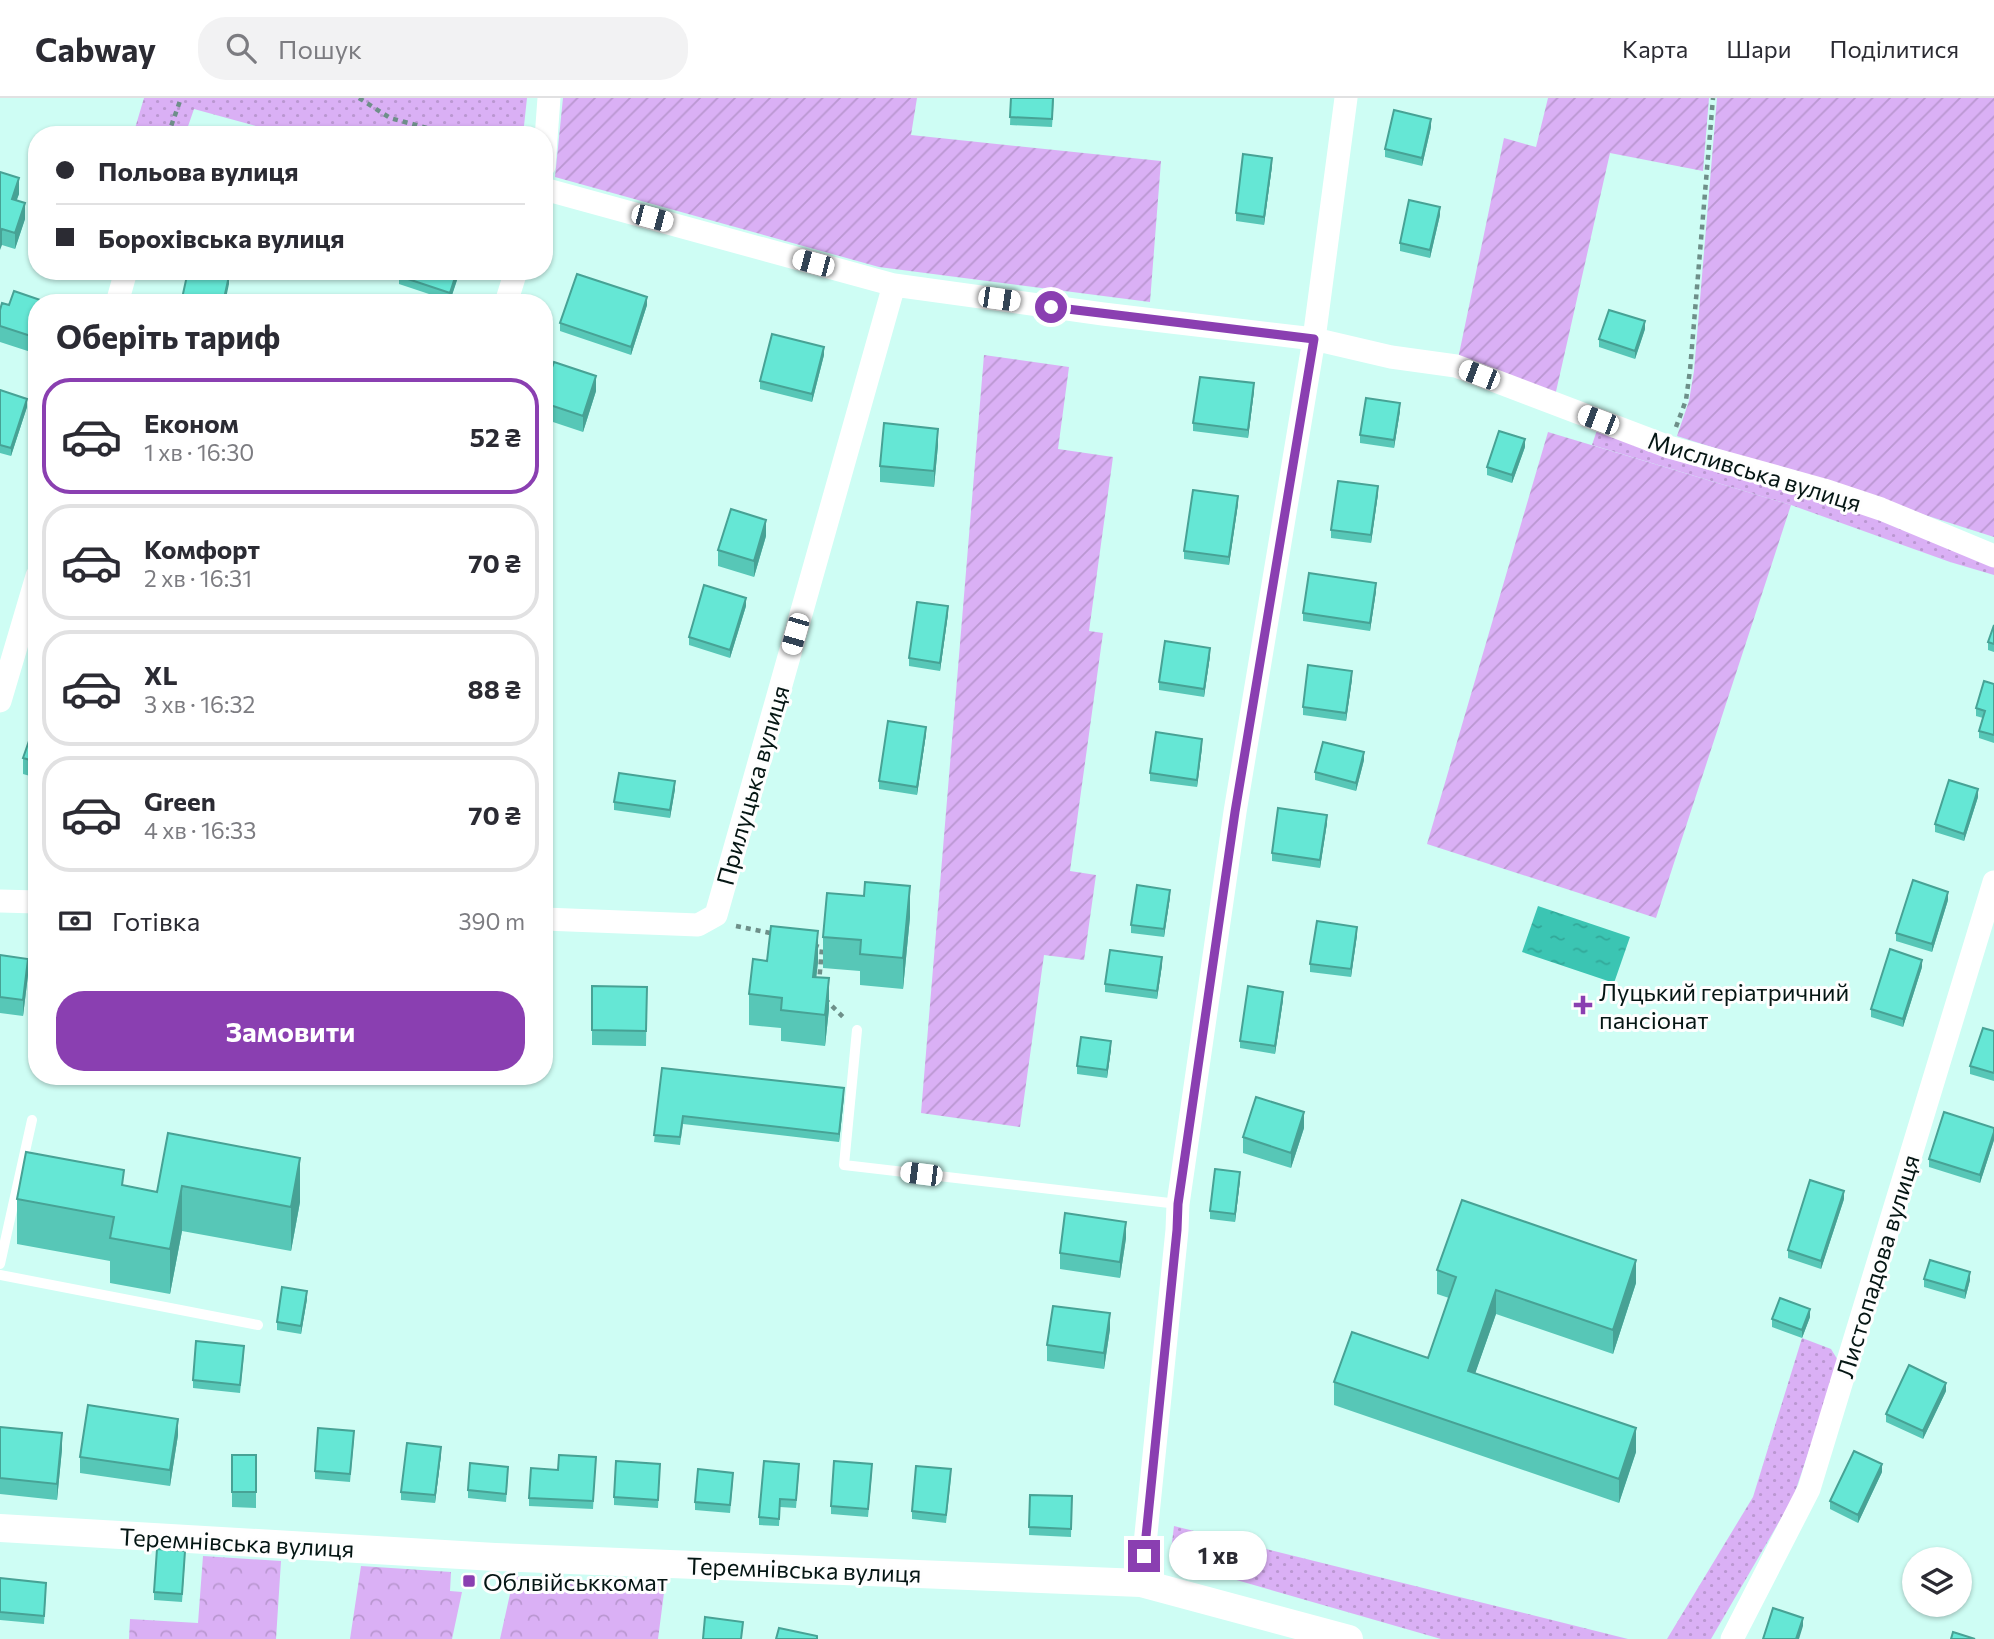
<!DOCTYPE html>
<html lang="uk">
<head>
<meta charset="utf-8">
<style>
  :root { --surface:#fff; --page:#f2f2f3; --text:#2b2b33; --muted:#7c7c81; --line:#e1e1e2; --accent:#8a3fb1 }
  body { margin:0; font-family:Commissioner,sans-serif; background:var(--page); color:var(--text); height:100vh; display:flex; flex-direction:column; font-size:26px; white-space:nowrap }
  * { box-sizing:border-box; margin:0 }
  p { font-size:23px; color:var(--muted) }
  .icon { flex:none; width:38px; height:38px; fill:none; stroke:currentColor; stroke-width:2; stroke-linecap:round; stroke-linejoin:round }
  .map { position:relative; flex:1; overflow:hidden }
  .panel { position:absolute; left:28px; top:196px; width:525px; height:791px; display:flex; flex-direction:column; background:var(--surface); border-radius:28px; box-shadow:0 2px 5px #0004 }
  .panel>* { flex:none }
  .hud { position:absolute; left:28px; top:28px; width:525px; height:154px; border-radius:28px; box-shadow:0 2px 5px #0004; display:grid; align-content:center; height:154px; padding:0 28px; background:var(--surface) }
  .fabs { position:absolute; left:1902px; top:1449px; display:grid; gap:14px }
  .fabs a { display:grid; place-items:center; width:70px; height:70px; border-radius:50%; background:var(--surface); box-shadow:0 2px 5px #0004; font-size:35px }
  .end { position:absolute; width:32px; height:32px; margin:-16px; border:9px solid #8a3fb1; background:#fff; box-shadow:0 0 0 4px #fff }
  .from { border-radius:50% }
  .bubble { position:absolute; height:49px; border-radius:24px; background:var(--surface); box-shadow:0 2px 5px #0004; font-size:23px; font-weight:700; line-height:49px; text-align:center }
  .car { position:absolute; width:21px; height:42px; margin:-21px -10px; border-radius:9px; box-shadow:0 0 5px 2px #0007; background:linear-gradient(#fff 24%,#345 0 40%,#fff 0 76%,#345 0 86%,#fff 0) }
  .hud b { display:flex; align-items:center; gap:24px; height:66px; font-size:26px }
  .hud b+b { border-top:2px solid var(--line) }
  .hud i { width:18px; height:18px; background:var(--text) }
  ul { padding:0; list-style:none }
  li { display:flex; align-items:center; gap:21px; height:116px; margin:0 14px 10px; padding:0 14px; border:4px solid var(--line); border-radius:28px }
  li div { flex:1 }
  li b { display:block; font-size:26px }
  li em { font-style:normal; font-weight:700 }
  li.on { border-color:var(--accent) }
  li>.icon { width:63px; height:63px; stroke-width:1.5 }
  h2 { padding:0 28px; font-size:32px; line-height:84px }
  .pay { display:flex; align-items:center; gap:18px; height:77px; padding:0 28px; font-size:26px }
  .pay p { margin-inline-start:auto }
  .button { display:flex; gap:14px; margin-top:auto; padding:14px 28px }
  .button a { flex:1; height:80px; border-radius:28px; background:var(--accent); color:#fff; font-size:28px; font-weight:700; line-height:80px; text-align:center }
  header { display:flex; align-items:center; gap:42px; box-sizing:border-box; height:98px; padding:0 35px; background:var(--surface); border-bottom:2px solid var(--line) }
  header strong { font-size:33px }
  nav { display:flex; gap:38px; margin-inline-start:auto; font-size:24px }
  .search { width:490px; height:63px; background:var(--page); display:flex; align-items:center; gap:18px; box-sizing:border-box; padding:0 24px; border-radius:28px; color:var(--muted); font-size:26px }
  .map>svg:first-child { display:block }
  .grass { fill:url(#grass-dots) }
  .forest { fill:url(#forest-crowns) }
  .garden { fill:url(#garden-furrows) }
  .water { fill:url(#water-ripples) }
  .lines { fill:none; stroke-linecap:round; stroke-linejoin:round }
  .path { stroke:#6e8f89; stroke-width:4.5; stroke-dasharray:5 5; stroke-linecap:butt }
  .service { stroke:#fff; stroke-width:10 }
  .minor { stroke:#fff; stroke-width:23 }
  .tertiary { stroke:#fff; stroke-width:28 }
  .wall { fill:#57c7b7 }
  .shaded-wall { fill:#47a295 }
  .building { fill:#65e7d5; stroke:#47a295; stroke-width:2 }
  .route { stroke:#8a3fb1; stroke-width:9 }
  .poi-dot { fill:#8a3fb1; stroke:#fefefe; stroke-width:2.5 }
  .labels { text-anchor:middle; dominant-baseline:central; stroke-width:6; stroke-linejoin:round; paint-order:stroke }
  .street-label { font-size:24px; fill:#051614; stroke:#fefefe }
  .poi-label { font-size:24px; fill:#051614; stroke:#fefefe; text-anchor:start }
</style>
</head>
<body>
<header>
<strong>Cabway</strong>
<div class="search"><svg class="icon" aria-label="search" viewBox="0 0 24 24"><circle cx="10" cy="10" r="6"/><path d="M15 15l6 6"/></svg>Пошук</div>
<nav><a>Карта</a><a>Шари</a><a>Поділитися</a></nav>
</header>
<div class="map">
<svg width="1994" height="1541" viewBox="0 0 1994 1541">
  <defs>
    <pattern id="grass-dots" width="8" height="8" patternUnits="userSpaceOnUse" patternTransform="scale(1.75)"><rect width="8" height="8" fill="#dab0f5"/><path d="M2 2h.1M6 6h.1" fill="none" stroke="#ba97d1" stroke-width="1.8" stroke-linecap="round"/></pattern>
    <pattern id="forest-crowns" width="20" height="18" patternUnits="userSpaceOnUse" patternTransform="scale(1.75)"><rect width="20" height="18" fill="#dab0f5"/><path d="M2 6a3 3 0 1 1 6 0M12 15a3 3 0 1 1 6 0" fill="none" stroke="#ba97d1"/></pattern>
    <pattern id="garden-furrows" width="10" height="10" patternUnits="userSpaceOnUse" patternTransform="scale(1.75)"><rect width="10" height="10" fill="#dab0f5"/><path d="M-1 1l2-2M0 10L10 0M9 11l2-2" fill="none" stroke="#ba97d1"/></pattern>
    <pattern id="water-ripples" width="26" height="14" patternUnits="userSpaceOnUse" patternTransform="scale(1.75)"><rect width="26" height="14" fill="#3bc5b3"/><path d="M2 4q2-2 4 0t4 0M15 11q2-2 4 0t4 0" fill="none" stroke="#32a899"/></pattern>
  </defs>
  <rect width="100%" height="100%" fill="#cefdf4"/>
  <path class="grass" d="M144,0H527L523,37H289L194,11L185,37H133Z
    M1597,332L1878,419L1994,468V477L1950,464L1791,407L1592,347Z
    M1802,1240L1831,1251L1839,1264L1793,1400L1711,1541H1667L1753,1399Z
    M1174,1428L1628,1541H1441L1188,1468L1171,1453Z"/>
  <path class="forest" d="M203,1458L281,1463L276,1541H129L130,1521L198,1525Z
    M361,1468L451,1474L450,1493L462,1494L452,1541H350Z
    M514,1478L665,1487L658,1541H500Z"/>
  <path class="garden" d="M563,0H917L911,37L1161,63L1150,204L879,169L555,79Z
    M1548,0H1709L1703,73L1610,55L1555,298L1458,261L1504,40L1536,49Z
    M1717,0H1994V439L1677,338L1689,303L1694,273Z
    M984,257L1069,269L1058,351L1113,359L1089,533L1103,535L1070,773L1096,777L1084,862L1044,857L1020,1029L921,1015Z
    M1548,334L1791,407L1656,820L1427,746Z"/>
  <path class="water" d="M1538,808L1630,839L1614,885L1522,854Z"/>
  <g class="lines">
    <path class="path" d="M359,0L390,20L453,37
      M168,37L181,0
      M1676,329L1686,302L1690,272L1713,0
      M736,828L775,836
      M814,847L822,850L819,885
      M825,901L846,922"/>
    <path class="service" d="M857,932L844,1067L1178,1106
      M0,1166L32,1022
      M0,1177L258,1227"/>
    <path class="minor" d="M544,68L549,0
      M544,91L894,187L1103,216L1314,241L1391,259L1456,268L1669,349L1824,392L1881,411L1994,458
      M117,205L126,173
      M506,205L516,173
      M0,603L37,478
      M0,803L37,804
      M544,821L698,827L716,817L894,187
      M1141,1485L1177,1132L1178,1106L1235,714L1314,241L1346,0
      M1732,1541L1809,1391L1994,784"/>
    <path class="tertiary" d="M0,1430L495,1459L1141,1485L1349,1541"/>
  </g>
  <path class="wall" d="M1011,0H1054L1052,29L1010,27Z
    M1431,29L1422,68L1385,59V51Z
    M1272,68L1264,127L1236,123V115Z
    M0,74L19,96L16,102L25,121L15,151L2,147Z
    M1440,117L1430,160L1400,153V145Z
    M400,173H460L450,203L399,186V178Z
    M37,205V256L0,244V212L9,207Z
    M647,207L631,257L560,233V225Z
    M1645,231L1635,261L1599,249V241Z
    M824,257L812,304L760,291V283Z
    M0,292L27,309L11,358L0,355Z
    M544,292L596,293L583,334L544,321Z
    M1254,293L1248,340L1193,333V325Z
    M1400,313L1394,350L1360,345V337Z
    M938,347L934,389L880,384V368Z
    M1525,349L1512,385L1487,377V369Z
    M1378,396L1371,445L1331,440V432Z
    M1238,406L1229,467L1184,461V453Z
    M766,438L754,479L718,468V452Z
    M1376,493L1370,533L1303,523V515Z
    M746,508L730,560L689,547V539Z
    M948,516L940,573L909,568V560Z
    M1994,527V554L1988,552V544Z
    M1210,558L1204,599L1159,592V584Z
    M1352,581L1346,623L1303,617V609Z
    M1994,586V645L1979,640V633L1983,620L1976,618V610Z
    M37,623V680L23,676V660Z
    M926,636L917,697L879,691V683Z
    M1202,649L1197,689L1150,683V675Z
    M1364,662L1356,693L1315,682V674Z
    M675,691L670,720L614,712V704Z
    M1978,699L1964,743L1935,734V726Z
    M1327,725L1320,770L1272,763V755Z
    M1170,799L1164,839L1131,835V827Z
    M1948,802L1932,854L1896,843V835Z
    M910,819L903,891L860,887V873L823,870V839Z
    M1357,837L1351,879L1310,874V866Z
    M0,857L28,877L23,918L0,915Z
    M767,863L818,864L816,879L829,911L825,948L781,943V930L749,927V896Z
    M1162,867L1157,901L1105,894V886Z
    M1922,869L1903,929L1871,919V911Z
    M592,888L647,889L646,948L592,947Z
    M1283,902L1275,956L1240,950V943Z
    M1994,933V983L1970,976V968Z
    M1111,951L1107,980L1077,976V968Z
    M662,970L844,998L839,1044L683,1026L680,1047L654,1044Z
    M1304,1030L1291,1070L1243,1055V1039Z
    M1994,1030V1042L1980,1085L1929,1069V1061Z
    M168,1035L300,1104L291,1153L182,1133L170,1196L110,1185V1163L17,1146V1101L124,1087L157,1094Z
    M1240,1082L1235,1124L1210,1121V1113Z
    M1844,1101L1821,1171L1788,1160V1152Z
    M1126,1140L1120,1180L1060,1171V1155Z
    M1437,1172L1636,1185L1613,1256L1496,1216L1475,1275L1636,1354L1619,1405L1334,1307V1284L1428,1260L1449,1200L1437,1196Z
    M1924,1181L1970,1182L1965,1201L1924,1189Z
    M307,1201L301,1236L277,1232V1224Z
    M1810,1219L1802,1240L1772,1229V1221Z
    M1110,1231L1104,1271L1047,1263V1247Z
    M244,1256L240,1295L193,1290V1282Z
    M1946,1293L1923,1341L1886,1324V1316Z
    M0,1329L62,1351L57,1402L0,1396Z
    M178,1337L170,1388L80,1375V1359Z
    M354,1341L350,1384L315,1381V1373Z
    M232,1357H256V1410L232,1409Z
    M441,1357L435,1405L401,1402V1394Z
    M596,1359L593,1411L529,1408V1400L558,1372Z
    M660,1366L658,1410L614,1407V1399Z
    M799,1374L796,1410L780,1409L779,1428L759,1427V1419Z
    M872,1374L868,1419L831,1416V1408Z
    M1882,1374L1858,1425L1830,1411V1403Z
    M508,1377L506,1404L468,1400V1392Z
    M951,1379L946,1425L912,1421V1413Z
    M733,1383L730,1415L695,1412V1404Z
    M1030,1397L1072,1398L1071,1439L1029,1437Z
    M185,1461L182,1504L154,1502V1494Z
    M0,1480L46,1493L44,1526L0,1522Z"/>
  <path class="shaded-wall" d="M1431,21V29L1422,68V60Z
    M1272,60V68L1264,127V119Z
    M19,80V96L12,116V101Z
    M25,105V121L15,151V135Z
    M1440,109V117L1430,160V152Z
    M2,131V147L0,152V136Z
    M457,173H460L450,203V195Z
    M229,178V186L225,205H223Z
    M647,199V207L631,257V249Z
    M1645,223V231L1635,261V253Z
    M824,249V257L812,304V296Z
    M596,278V293L583,334V318Z
    M1254,285V293L1248,340V332Z
    M27,301V309L11,358V350Z
    M1400,305V313L1394,350V342Z
    M938,331V347L934,389V373Z
    M1525,341V349L1512,385V377Z
    M1378,388V396L1371,445V437Z
    M1238,398V406L1229,467V459Z
    M766,422V438L754,479V463Z
    M1376,485V493L1370,533V525Z
    M746,500V508L730,560V552Z
    M948,508V516L940,573V565Z
    M1210,550V558L1204,599V591Z
    M1352,573V581L1346,623V615Z
    M926,629V636L917,697V689Z
    M1202,641V649L1197,689V682Z
    M1364,654V662L1356,693V685Z
    M675,683V691L670,720V712Z
    M1978,691V699L1964,743V736Z
    M1327,717V725L1320,770V762Z
    M910,788V819L903,891V860Z
    M1170,792V799L1164,839V831Z
    M1948,794V802L1932,854V846Z
    M1357,829V837L1351,879V871Z
    M818,833V864L813,909V879Z
    M1162,859V867L1157,901V893Z
    M28,861V877L23,918V902Z
    M1922,862V869L1903,929V921Z
    M829,880V911L825,948V917Z
    M1283,894V902L1275,956V948Z
    M1111,943V951L1107,980V972Z
    M844,990V998L839,1044V1036Z
    M1304,1014V1030L1291,1070V1055Z
    M1994,1034V1042L1980,1085V1077Z
    M300,1060V1104L291,1153V1109Z
    M1240,1074V1082L1235,1124V1116Z
    M182,1088V1133L170,1196V1151Z
    M1844,1093V1101L1821,1171V1163Z
    M1126,1124V1140L1120,1180V1164Z
    M1636,1162V1185L1613,1256V1232Z
    M1970,1174V1182L1965,1201V1193Z
    M1496,1192V1216L1468,1296V1273Z
    M307,1193V1201L301,1236V1228Z
    M1810,1211V1219L1802,1240V1232Z
    M1110,1215V1231L1104,1271V1255Z
    M1946,1285V1293L1923,1341V1333Z
    M178,1321V1337L170,1388V1372Z
    M1636,1330V1354L1619,1405V1381Z
    M62,1335V1351L57,1402V1386Z
    M441,1349V1357L435,1405V1397Z
    M1882,1366V1374L1858,1425V1417Z
    M1803,1520V1528L1799,1541H1796Z"/>
  <path class="building" d="M1011,0H1053L1052,21L1010,19Z
    M1394,12L1431,21L1422,60L1385,51Z
    M1243,56L1272,60L1264,119L1236,115Z
    M0,74L19,80L12,101L25,105L15,135L2,131L0,136Z
    M1409,102L1440,109L1430,152L1400,145Z
    M188,173H208L229,178L223,205H181Z
    M400,173H457L450,195L399,178Z
    M577,176L647,199L631,249L560,225Z
    M14,193L49,205H37V240L0,228V212L2,205L9,207Z
    M1609,212L1645,223L1635,253L1599,241Z
    M772,236L824,249L812,296L760,283Z
    M554,264L596,278L583,318L544,305V292Z
    M1200,279L1254,285L1248,332L1193,325Z
    M0,292L27,301L11,350L0,347Z
    M1366,300L1400,305L1394,342L1360,337Z
    M884,325L938,331L934,373L880,368Z
    M1499,333L1525,341L1512,377L1487,369Z
    M1338,383L1378,388L1371,437L1331,432Z
    M1193,392L1238,398L1229,459L1184,453Z
    M731,411L766,422L754,463L718,452Z
    M1309,475L1376,485L1370,525L1303,515Z
    M704,487L746,500L730,552L689,539Z
    M917,504L948,508L940,565L909,560Z
    M1994,527V546L1988,544Z
    M1165,543L1210,550L1204,591L1159,584Z
    M1308,567L1352,573L1346,615L1303,609Z
    M1984,583L1994,586V637L1979,633L1985,613L1976,610Z
    M36,623H37V664L23,660Z
    M888,623L926,629L917,689L879,683Z
    M1156,634L1202,641L1197,682L1150,675Z
    M1323,644L1364,654L1356,685L1315,674Z
    M619,675L675,683L670,712L614,704Z
    M1949,682L1978,691L1964,736L1935,726Z
    M1278,710L1327,717L1320,762L1272,755Z
    M1913,782L1948,794L1932,846L1896,835Z
    M865,784L910,788L903,860L860,856L861,842L823,839L827,795L864,798Z
    M1137,787L1170,792L1164,831L1131,827Z
    M1317,823L1357,829L1351,871L1310,866Z
    M771,828L818,833L813,879L829,880L825,917L781,912L782,900L749,896L753,861L767,863Z
    M1890,851L1922,862L1903,921L1871,911Z
    M1110,852L1162,859L1157,893L1105,886Z
    M0,857L28,861L23,902L0,899Z
    M592,888L647,889L646,933L592,932Z
    M1248,888L1283,894L1275,948L1240,943Z
    M1983,930L1994,933V975L1970,968Z
    M1081,939L1111,943L1107,972L1077,968Z
    M662,970L844,990L839,1036L683,1018L680,1039L654,1037Z
    M1256,999L1304,1014L1291,1055L1243,1039Z
    M1944,1014L1994,1030V1034L1980,1077L1929,1061Z
    M168,1035L300,1060L291,1109L182,1088L170,1151L110,1140L114,1119L17,1101L26,1054L124,1072L122,1087L157,1094Z
    M1215,1071L1240,1074L1235,1116L1210,1113Z
    M1810,1082L1844,1093L1821,1163L1788,1152Z
    M1462,1102L1636,1162L1613,1232L1496,1192L1468,1273L1636,1330L1619,1381L1334,1284L1352,1234L1428,1260L1456,1179L1437,1172Z
    M1065,1115L1126,1124L1120,1164L1060,1155Z
    M1930,1162L1970,1174L1965,1193L1924,1181Z
    M282,1189L307,1193L301,1228L277,1224Z
    M1780,1200L1810,1211L1802,1232L1772,1221Z
    M1053,1208L1110,1215L1104,1255L1047,1247Z
    M196,1243L244,1248L240,1287L193,1282Z
    M1909,1267L1946,1285L1923,1333L1886,1316Z
    M88,1307L178,1321L170,1372L80,1359Z
    M0,1329L62,1335L57,1386L0,1380Z
    M318,1330L354,1333L350,1376L315,1373Z
    M407,1345L441,1349L435,1397L401,1394Z
    M1854,1353L1882,1366L1858,1417L1830,1403Z
    M232,1357H256V1394H232Z
    M559,1357L596,1359L593,1403L529,1400L531,1370L558,1372Z
    M616,1363L660,1366L658,1402L614,1399Z
    M764,1363L799,1366L796,1402L780,1401L779,1421L759,1419Z
    M834,1363L872,1366L868,1411L831,1408Z
    M470,1365L508,1369L506,1396L468,1392Z
    M916,1368L951,1371L946,1417L912,1413Z
    M698,1371L733,1375L730,1407L695,1404Z
    M1030,1397L1072,1398L1071,1431L1029,1429Z
    M157,1451L185,1453L182,1496L154,1494Z
    M0,1480L46,1485L44,1518L0,1514Z
    M1773,1510L1803,1520L1796,1541H1763Z
    M705,1519L743,1524L741,1541H703Z
    M779,1530L817,1538V1541H776Z
    M1953,1534L1975,1541H1951Z"/>
  <g class="lines">
    <path class="route" d="M1051,209L1314,241L1235,714L1178,1106L1177,1132L1144,1458"/>
  </g>
  <g class="poi-dot">
    <path d="M1579.5 896.5h7v7h7v7h-7v7h-7v-7h-7v-7h7z"/>
    <rect x="462" y="1476" width="14" height="14" rx="3.5"/>
  </g>
  <g class="labels">
    <g class="street-label">
      <text transform="translate(1755 373) rotate(17)">Мисливська вулиця</text>
      <text transform="translate(752 687) rotate(-74)">Прилуцька вулиця</text>
      <text transform="translate(1877 1168) rotate(-73)">Листопадова вулиця</text>
      <text transform="translate(237 1444) rotate(3)">Теремнівська вулиця</text>
      <text transform="translate(804 1471) rotate(2)">Теремнівська вулиця</text>
    </g>
    <g class="poi-label">
      <text x="1599" y="893">Луцький геріатричний<tspan x="1599" dy="28">пансіонат</tspan></text>
      <text x="483" y="1483">Облвійськкомат</text>
    </g>
  </g>
</svg>
<div class="fabs">
<a><svg class="icon" aria-label="layers" viewBox="0 0 24 24"><path d="M12 4l9 5-9 5-9-5zM3 14l9 5 9-5"/></svg></a>
</div>
<i class="end from" style="left:1051px;top:209px"></i>
<i class="end" style="left:1144px;top:1458px"></i>
<div class="bubble" style="left:1169px;top:1433px;width:98px">1 хв</div>
<i class="car" style="left:652px;top:120px;rotate:105deg"></i>
<i class="car" style="left:813px;top:165px;rotate:285deg"></i>
<i class="car" style="left:999px;top:201px;rotate:98deg"></i>
<i class="car" style="left:1479px;top:277px;rotate:291deg"></i>
<i class="car" style="left:1598px;top:322px;rotate:291deg"></i>
<i class="car" style="left:795px;top:536px;rotate:196deg"></i>
<i class="car" style="left:921px;top:1076px;rotate:277deg"></i>
<div class="hud">
<b><i class="from"></i>Польова вулиця</b>
<b><i></i>Борохівська вулиця</b>
</div>
<section class="panel">
<h2>Оберіть тариф</h2>
<ul>
<li class="on"><svg class="icon" aria-label="car" viewBox="0 0 24 24"><path d="M5 17H2v-5l4-1 3-4h7l3 4 3 1v5h-3M9 17h6M6 11h13"/><circle cx="7" cy="17" r="2"/><circle cx="17" cy="17" r="2"/></svg><div><b>Економ</b><p>1 хв · 16:30</p></div><em>52 ₴</em></li>
<li><svg class="icon" aria-label="car" viewBox="0 0 24 24"><path d="M5 17H2v-5l4-1 3-4h7l3 4 3 1v5h-3M9 17h6M6 11h13"/><circle cx="7" cy="17" r="2"/><circle cx="17" cy="17" r="2"/></svg><div><b>Комфорт</b><p>2 хв · 16:31</p></div><em>70 ₴</em></li>
<li><svg class="icon" aria-label="car" viewBox="0 0 24 24"><path d="M5 17H2v-5l4-1 3-4h7l3 4 3 1v5h-3M9 17h6M6 11h13"/><circle cx="7" cy="17" r="2"/><circle cx="17" cy="17" r="2"/></svg><div><b>XL</b><p>3 хв · 16:32</p></div><em>88 ₴</em></li>
<li><svg class="icon" aria-label="car" viewBox="0 0 24 24"><path d="M5 17H2v-5l4-1 3-4h7l3 4 3 1v5h-3M9 17h6M6 11h13"/><circle cx="7" cy="17" r="2"/><circle cx="17" cy="17" r="2"/></svg><div><b>Green</b><p>4 хв · 16:33</p></div><em>70 ₴</em></li>
</ul>
<div class="pay"><svg class="icon" aria-label="cash" viewBox="0 0 24 24"><path d="M3 7h18v10H3z"/><circle cx="12" cy="12" r="2"/></svg>Готівка<p>390 m</p></div>
<div class="button"><a>Замовити</a></div>
</section>
</div>
</body>
</html>
